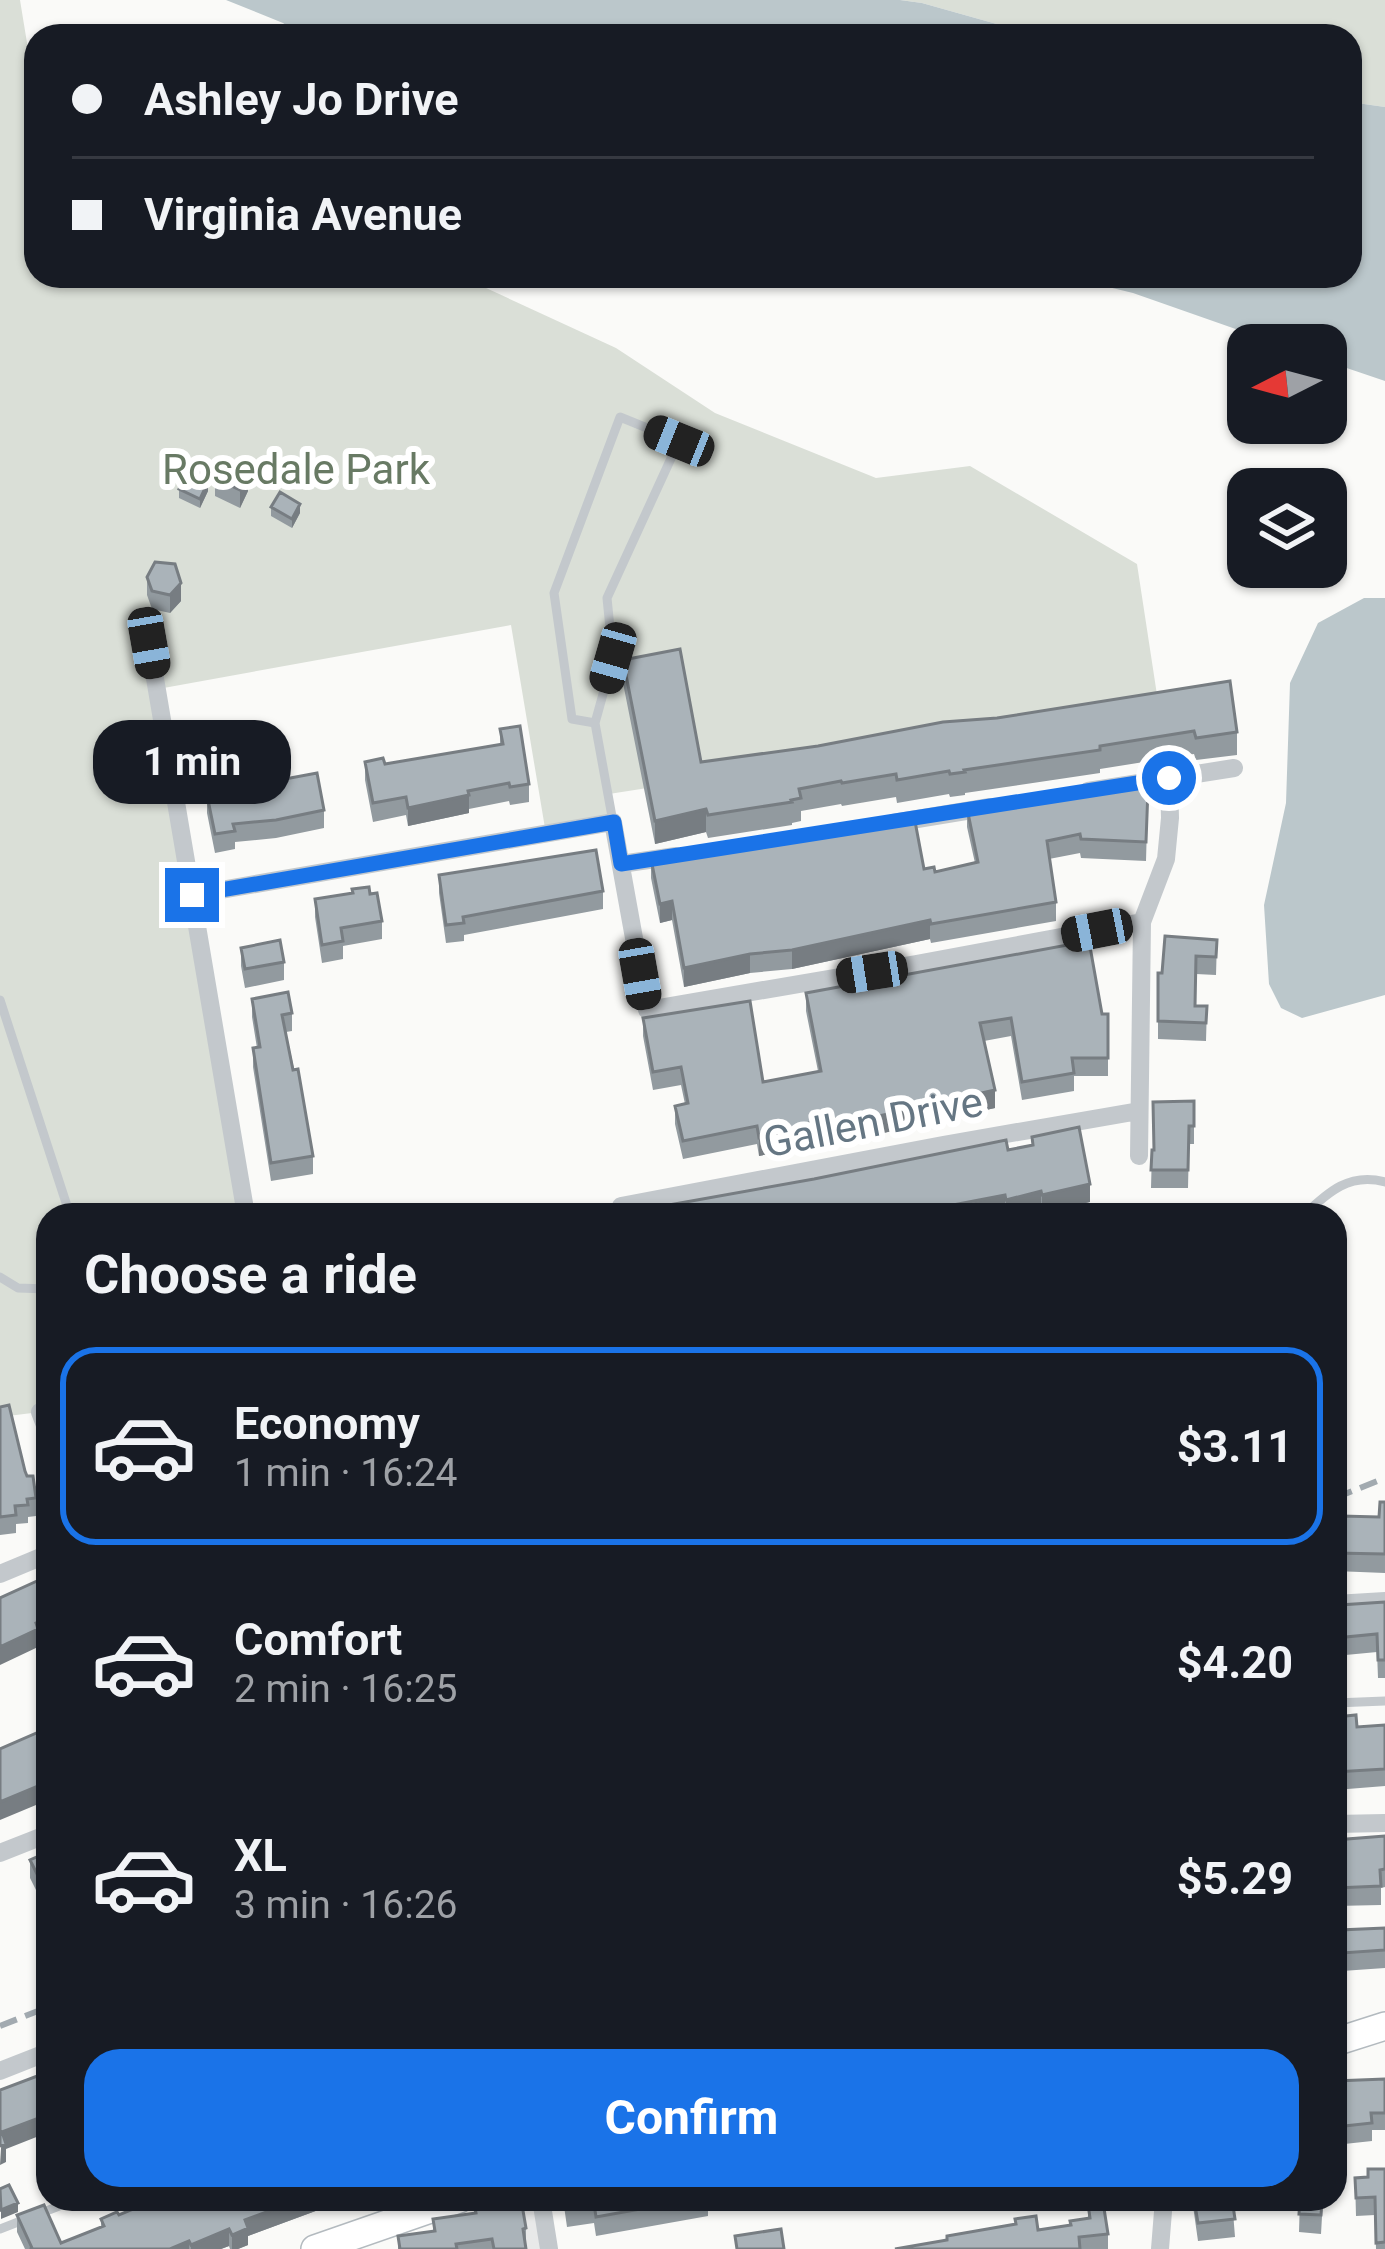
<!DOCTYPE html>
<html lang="en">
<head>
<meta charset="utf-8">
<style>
  :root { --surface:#171b24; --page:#242831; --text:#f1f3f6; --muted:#9ea1a6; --line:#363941; --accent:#1a73e8 }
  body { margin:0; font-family:Roboto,sans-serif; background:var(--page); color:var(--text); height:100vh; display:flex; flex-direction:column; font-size:45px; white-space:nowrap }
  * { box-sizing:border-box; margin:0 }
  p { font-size:39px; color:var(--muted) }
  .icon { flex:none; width:66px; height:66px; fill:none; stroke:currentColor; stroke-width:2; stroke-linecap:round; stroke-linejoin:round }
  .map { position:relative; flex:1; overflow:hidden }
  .drawer { position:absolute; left:36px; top:1203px; width:1311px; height:1008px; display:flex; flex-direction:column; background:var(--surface); border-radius:36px; box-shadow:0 3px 9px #0004 }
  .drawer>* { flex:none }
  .top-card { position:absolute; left:24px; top:24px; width:1338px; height:264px; border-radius:36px; box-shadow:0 3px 9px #0004; display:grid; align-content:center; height:264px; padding:0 48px; background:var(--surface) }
  .needle { width:78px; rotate:264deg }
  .buttons { position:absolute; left:1227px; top:324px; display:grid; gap:24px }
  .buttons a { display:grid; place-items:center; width:120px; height:120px; border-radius:24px; background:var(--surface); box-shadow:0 3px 9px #0004; font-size:60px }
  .end { position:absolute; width:54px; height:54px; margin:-27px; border:15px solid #1a73e8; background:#fff; box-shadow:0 0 0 6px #fff }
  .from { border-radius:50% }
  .bubble { position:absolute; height:84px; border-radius:36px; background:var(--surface); box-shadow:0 3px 9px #0004; font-size:39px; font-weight:700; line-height:84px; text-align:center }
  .car { position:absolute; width:36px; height:72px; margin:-36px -18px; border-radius:15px; box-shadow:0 0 9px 3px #0007; background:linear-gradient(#222 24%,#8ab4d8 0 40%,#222 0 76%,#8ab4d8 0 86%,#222 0) }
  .top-card b { display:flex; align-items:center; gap:42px; height:114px; font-size:45px }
  .top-card b+b { border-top:3px solid var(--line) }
  .top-card i { width:30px; height:30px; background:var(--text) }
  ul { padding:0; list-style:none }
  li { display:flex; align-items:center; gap:36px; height:198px; margin:0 24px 18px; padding:0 24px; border:6px solid transparent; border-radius:36px }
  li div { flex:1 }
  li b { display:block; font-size:45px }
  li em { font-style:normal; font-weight:700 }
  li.selected { border-color:var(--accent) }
  li>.icon { width:108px; height:108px; stroke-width:1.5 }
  h2 { padding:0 48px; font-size:54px; line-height:144px }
  .action { display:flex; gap:24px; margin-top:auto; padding:24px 48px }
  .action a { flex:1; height:138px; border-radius:36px; background:var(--accent); color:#fff; font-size:48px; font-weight:700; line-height:138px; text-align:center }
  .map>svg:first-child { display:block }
  .built { fill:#e8e9e9 }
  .green { fill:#dadfd7 }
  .water { fill:#bbc7cb }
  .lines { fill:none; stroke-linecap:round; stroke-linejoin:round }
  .secondary-casing { stroke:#b3babf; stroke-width:30 }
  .lane { stroke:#c3c8cc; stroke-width:9 }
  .street { stroke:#c3c8cc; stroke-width:18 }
  .secondary { stroke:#fff; stroke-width:27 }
  .rail { stroke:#a2aab0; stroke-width:6; stroke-dasharray:18 9; stroke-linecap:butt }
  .wall { fill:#929a9f }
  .shaded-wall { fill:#777d82 }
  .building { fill:#aab3b9; stroke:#777d82; stroke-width:3 }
  .route { stroke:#1a73e8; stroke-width:15 }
  .labels { text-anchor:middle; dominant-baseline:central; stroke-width:12; stroke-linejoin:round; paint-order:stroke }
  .park-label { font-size:42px; fill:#687a64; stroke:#fff }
  .street-label { font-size:42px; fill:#657683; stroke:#fff }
</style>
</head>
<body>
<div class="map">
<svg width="1385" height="2249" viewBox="0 0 1385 2249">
  <rect width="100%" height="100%" fill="#fafaf8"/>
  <path class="built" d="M490,2199H541L549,2249H497Z"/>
  <path class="green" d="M0,0H20L36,98V276H460L616,348L715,413L876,478L970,466L1137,564L1159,708L609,794L613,822L546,834L511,625L158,689L246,1215H48V1411L0,1417Z
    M900,0H1385V107L1350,102V36H1039L922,3Z"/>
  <path class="water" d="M226,0H900L922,3L1039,36H301L283,23Z
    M1350,102L1385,107V381L1326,361V345H1281L1133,293L1063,276H1350Z
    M1364,598H1385V995L1302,1018L1281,1008L1269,984L1264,905L1286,803L1290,683L1318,623Z"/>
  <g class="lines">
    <defs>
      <path id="secondary" d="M1335,2042L1385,2026
        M315,2249L459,2199"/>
    </defs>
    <use href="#secondary" class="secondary-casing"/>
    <path class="lane" d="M595,723L572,719L554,593L620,417L679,441L607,598L613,658L595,723L613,822
      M0,1000L70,1215
      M1304,1215C1328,1192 1350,1172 1385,1182
      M0,1277L18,1288L48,1289
      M1335,1703L1385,1701
      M0,2229L77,2199"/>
    <path class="street" d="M149,643L246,1215
      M1088,791L1234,768
      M893,823L990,807
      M621,864L676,856
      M192,895L613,822L647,1010L916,964L1142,922
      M1139,1156L1142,922L1166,859L1170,818L1169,778
      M621,1206L943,1145L1139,1111
      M40,1412L48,1433
      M0,1574L48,1554
      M1335,1604L1385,1601
      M1335,1824L1385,1823
      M0,1853L48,1834
      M0,2071L48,2052
      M541,2199L549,2249
      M1160,2249L1164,2199"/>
    <use href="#secondary" class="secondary"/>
    <path class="rail" d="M1335,1498L1385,1478
      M0,2026L48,2007"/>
  </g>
  <path class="wall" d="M215,478L248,491L240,508L215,496Z
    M179,489L208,491L200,508L179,498Z
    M271,507L300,513L292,528L271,516Z
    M147,577L181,601L170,613L152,609L147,595Z
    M623,660L701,762L818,746L943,722L1237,732V755L1196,760L1194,754L1100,769V773L965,793V795L950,797L949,794L897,803L896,797L842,806L841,804L801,811V821L792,823V825L708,838L706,832L655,844L623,683Z
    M500,729L529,784V802L510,805L509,801L469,809V813L408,826L406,815L373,822L365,780V762L385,764L500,744Z
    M285,779L324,810V828L276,838L235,842V849L215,853L207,813V795L228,791V785Z
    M1148,789L1146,861L1081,858L1080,853L1049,859L1056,902V921L931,943L930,939L792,969L750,973L684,987L672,920L660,923L651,878V859L798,835L935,872L975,863L967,827V808Z
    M439,875L603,891V909L464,935V941L446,943L439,893Z
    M370,894L382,921V939L343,946V959L322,963L315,917V899Z
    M1217,940L1216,975L1196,974V1006H1207L1206,1041L1158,1039V973H1162Z
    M241,948L284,962V980L245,988L241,966Z
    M806,993L1108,1014V1076H1074V1091L1022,1100L1011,1036L984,1041L995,1108L870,1136L869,1131L809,1141V1145L759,1156L757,1144L683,1159L675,1124V1106L685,1104L681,1085L653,1090L643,1036V1018L763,1082L818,1071L806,1011Z
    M252,999L292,1013V1031L286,1032L313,1156V1174L271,1181L253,1067V1048H257L252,1017Z
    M1194,1101V1144H1189L1188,1188H1151L1152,1150Z
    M1032,1137L1090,1202L1042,1213L1041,1209L1017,1215H1005V1213L995,1215H669V1205L1008,1150L1032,1146Z
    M0,1407L36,1498V1516L28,1517V1523L16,1524V1533L0,1535Z
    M1385,1502V1573L1335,1571V1528H1341L1379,1517Z
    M1385,1602V1678H1378L1377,1652L1335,1656V1609Z
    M1335,1717L1357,1727L1385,1725V1786L1335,1790Z
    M1385,1836V1887L1381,1888V1905L1335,1906V1840Z
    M48,1852V1914L30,1878V1860Z
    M1385,1928V1968L1342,1971L1340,1930Z
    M1385,2079V2130H1372V2141L1335,2145V2081Z
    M1385,2169V2249H1376L1375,2215L1356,2216L1355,2178L1368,2177Z
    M183,2199H348L248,2236V2245L238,2249H230L229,2246L221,2249H25L17,2232V2215L61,2243L101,2227V2219L163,2208Z
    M563,2199H745L708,2206V2216L596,2236L594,2223L567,2227Z
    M1098,2199H1142V2202L1104,2207L1108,2234V2249H895L1070,2226L1088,2218V2204L1098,2203Z
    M1192,2199H1232L1235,2237L1198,2241Z
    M1300,2199H1323L1321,2234L1299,2232Z
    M474,2201L526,2228V2249H398V2236L433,2231V2219L474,2213Z"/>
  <path class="shaded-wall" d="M248,473V491L240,508V490Z
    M208,482V491L200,508V499Z
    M300,504V513L292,528V519Z
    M181,583V601L170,613V595Z
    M469,795V813L408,826V808Z
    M706,809V832L655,844V821Z
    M672,901V920L660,923V904Z
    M930,920V939L792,969V950Z
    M750,954V973L684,987V968Z
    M995,1090V1108L870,1136V1118Z
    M809,1127V1145L759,1156V1138Z
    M1090,1184V1202L1042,1213V1195Z
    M1041,1191V1209L1017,1215H1006V1200Z
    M1005,1195V1213L995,1215H971V1203Z
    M48,1617V1636L38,1640V1647L0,1665V1647Z
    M48,1782V1800L0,1820V1802Z
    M39,2118V2136L6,2149V2162L0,2165L2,2132Z
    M48,2121V2139L41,2142V2124Z
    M302,2199H348L248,2236V2245L238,2249H232V2235L245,2220Z
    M18,2203V2212L1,2219V2210Z
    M229,2229V2246L221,2249H191V2245Z
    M189,2241V2249H170Z"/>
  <path class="building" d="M223,461L248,473L240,490L215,478Z
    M187,472L208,482L200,499L179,489Z
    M280,492L300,504L292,519L271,507Z
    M155,562L175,564L181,583L170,595L152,591L147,577Z
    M680,649L701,762L818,746L943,722L997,718L1230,681L1237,732L1196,738L1194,731L1100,746V750L964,770L965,772L950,774L949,771L897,780L896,774L842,783L841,781L799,789L801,798L791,800L792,802L708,815L706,809L655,821L623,660Z
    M520,726L529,784L510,787L509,783L468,791L469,795L408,808L406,797L373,803L365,762L383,758L385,764L503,744L500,729Z
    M317,773L324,810L276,820L233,824L235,831L215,834L207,795L230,790L228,785L284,774L285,779Z
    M1093,787L1148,789L1146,842L1081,839L1080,834L1047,841L1056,902L931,924L930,920L792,950L750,954L684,968L672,901L660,904L651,859L694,848L798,832V835L822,832L914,816L924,869L934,867L935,872L978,862L967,808Z
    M596,850L603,891L463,917L464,923L446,925L439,875Z
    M369,887L370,894L377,893L382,921L341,928L343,941L322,945L315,899L353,893L352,889Z
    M1165,936L1217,940L1216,957L1196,956L1195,1006H1207L1206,1023L1158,1021V973H1162Z
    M280,940L284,962L245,969L241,948Z
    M1089,941L1102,1014H1108V1058H1072L1074,1073L1022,1082L1011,1018L980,1023L995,1090L870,1118L869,1113L809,1123V1127L759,1138L757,1126L683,1141L675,1106L688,1103L681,1067L653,1072L643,1018L750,1001L763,1082L821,1071L806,993Z
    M288,992L292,1013L282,1015L293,1070L298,1069L313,1156L271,1163L253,1048L260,1047L252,999Z
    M1194,1101V1126H1189L1188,1170H1151L1152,1150H1154L1153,1102Z
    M1079,1127L1090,1184L1042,1195L1041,1191L1006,1200L1005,1195L901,1215H671L669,1205L814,1179L1006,1140L1008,1150L1033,1145L1032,1137Z
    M315,1206L317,1215H280V1213Z
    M9,1405L25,1471L27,1476H33L36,1498L27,1499L28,1505L15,1506L16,1515L0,1517V1407Z
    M1380,1502H1385V1554L1335,1553V1528H1341L1342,1516L1379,1517Z
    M48,1576V1617L36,1623L38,1629L0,1647V1598Z
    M1385,1602V1660H1378L1377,1634L1335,1638V1609H1340V1605Z
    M1356,1715L1357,1727L1385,1725V1769L1335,1772V1717Z
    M48,1728V1782L0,1802V1749Z
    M1385,1836V1869L1380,1870L1381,1886L1335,1888V1840Z
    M48,1852V1896L30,1860Z
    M1385,1928V1950L1342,1953L1340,1930Z
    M48,2072V2121L41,2124L39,2118L2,2132L6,2144L0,2146V2090Z
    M1385,2079V2113H1371L1372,2123L1335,2127V2081Z
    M1368,2169H1385V2242L1376,2243L1375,2197L1356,2198L1355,2178L1368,2177Z
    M9,2185L18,2203L1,2210L0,2189Z
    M157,2199H159L163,2208L183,2199H302L245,2220L248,2228L232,2235L229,2229L191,2245L189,2241L170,2249H30L32,2248L17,2215L44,2205L61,2243L104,2226L101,2219L117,2212L119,2215Z
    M486,2199H521L526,2228L523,2229L526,2249H494L492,2239L456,2244L457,2249H400L398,2236L435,2231L433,2219L476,2213L474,2201Z
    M566,2199H696L596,2217L594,2204L567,2207Z
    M1194,2199H1232L1235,2219L1198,2223Z
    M1300,2199H1322L1321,2215L1299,2214Z
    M1103,2202L1108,2234L1079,2237L1080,2249H895L947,2240V2236L1016,2224L1015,2219L1036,2216L1038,2230L1071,2225L1070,2221L1090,2218L1088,2204Z
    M781,2229L784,2249H737L735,2236Z"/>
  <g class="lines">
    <path class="route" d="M192,895L614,822L621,864L1169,778"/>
  </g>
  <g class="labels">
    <g class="park-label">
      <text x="296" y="469">Rosedale Park</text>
    </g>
    <g class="street-label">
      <text transform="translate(873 1122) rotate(-11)">Gallen Drive</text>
    </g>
  </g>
</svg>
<div class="buttons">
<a><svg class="needle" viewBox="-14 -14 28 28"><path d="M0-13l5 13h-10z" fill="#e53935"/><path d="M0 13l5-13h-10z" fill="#9ea1a6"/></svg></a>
<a><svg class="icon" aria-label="layers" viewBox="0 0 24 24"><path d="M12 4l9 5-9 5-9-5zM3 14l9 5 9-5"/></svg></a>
</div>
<i class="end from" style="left:1169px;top:778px"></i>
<i class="end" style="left:192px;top:895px"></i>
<div class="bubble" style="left:93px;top:720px;width:198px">1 min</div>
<i class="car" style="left:679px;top:441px;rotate:292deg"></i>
<i class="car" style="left:149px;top:643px;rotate:170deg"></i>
<i class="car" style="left:613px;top:658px;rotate:196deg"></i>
<i class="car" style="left:1097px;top:930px;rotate:259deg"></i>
<i class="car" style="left:872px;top:972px;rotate:261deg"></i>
<i class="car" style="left:640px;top:974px;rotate:170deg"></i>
<div class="top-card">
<b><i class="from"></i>Ashley Jo Drive</b>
<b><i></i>Virginia Avenue</b>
</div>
<section class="drawer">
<h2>Choose a ride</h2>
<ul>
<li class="selected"><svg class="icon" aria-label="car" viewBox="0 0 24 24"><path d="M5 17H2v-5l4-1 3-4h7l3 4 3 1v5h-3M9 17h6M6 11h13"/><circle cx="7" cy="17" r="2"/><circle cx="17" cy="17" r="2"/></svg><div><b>Economy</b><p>1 min · 16:24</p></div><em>$3.11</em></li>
<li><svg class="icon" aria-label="car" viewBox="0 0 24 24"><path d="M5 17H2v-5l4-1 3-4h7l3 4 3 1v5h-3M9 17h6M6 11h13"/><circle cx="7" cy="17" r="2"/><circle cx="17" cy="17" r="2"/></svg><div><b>Comfort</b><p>2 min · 16:25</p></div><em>$4.20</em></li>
<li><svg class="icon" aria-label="car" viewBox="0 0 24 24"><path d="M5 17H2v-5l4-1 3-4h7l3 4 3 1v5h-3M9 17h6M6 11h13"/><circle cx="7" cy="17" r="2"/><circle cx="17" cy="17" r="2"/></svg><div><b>XL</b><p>3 min · 16:26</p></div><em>$5.29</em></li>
</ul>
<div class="action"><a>Confirm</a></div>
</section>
</div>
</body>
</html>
